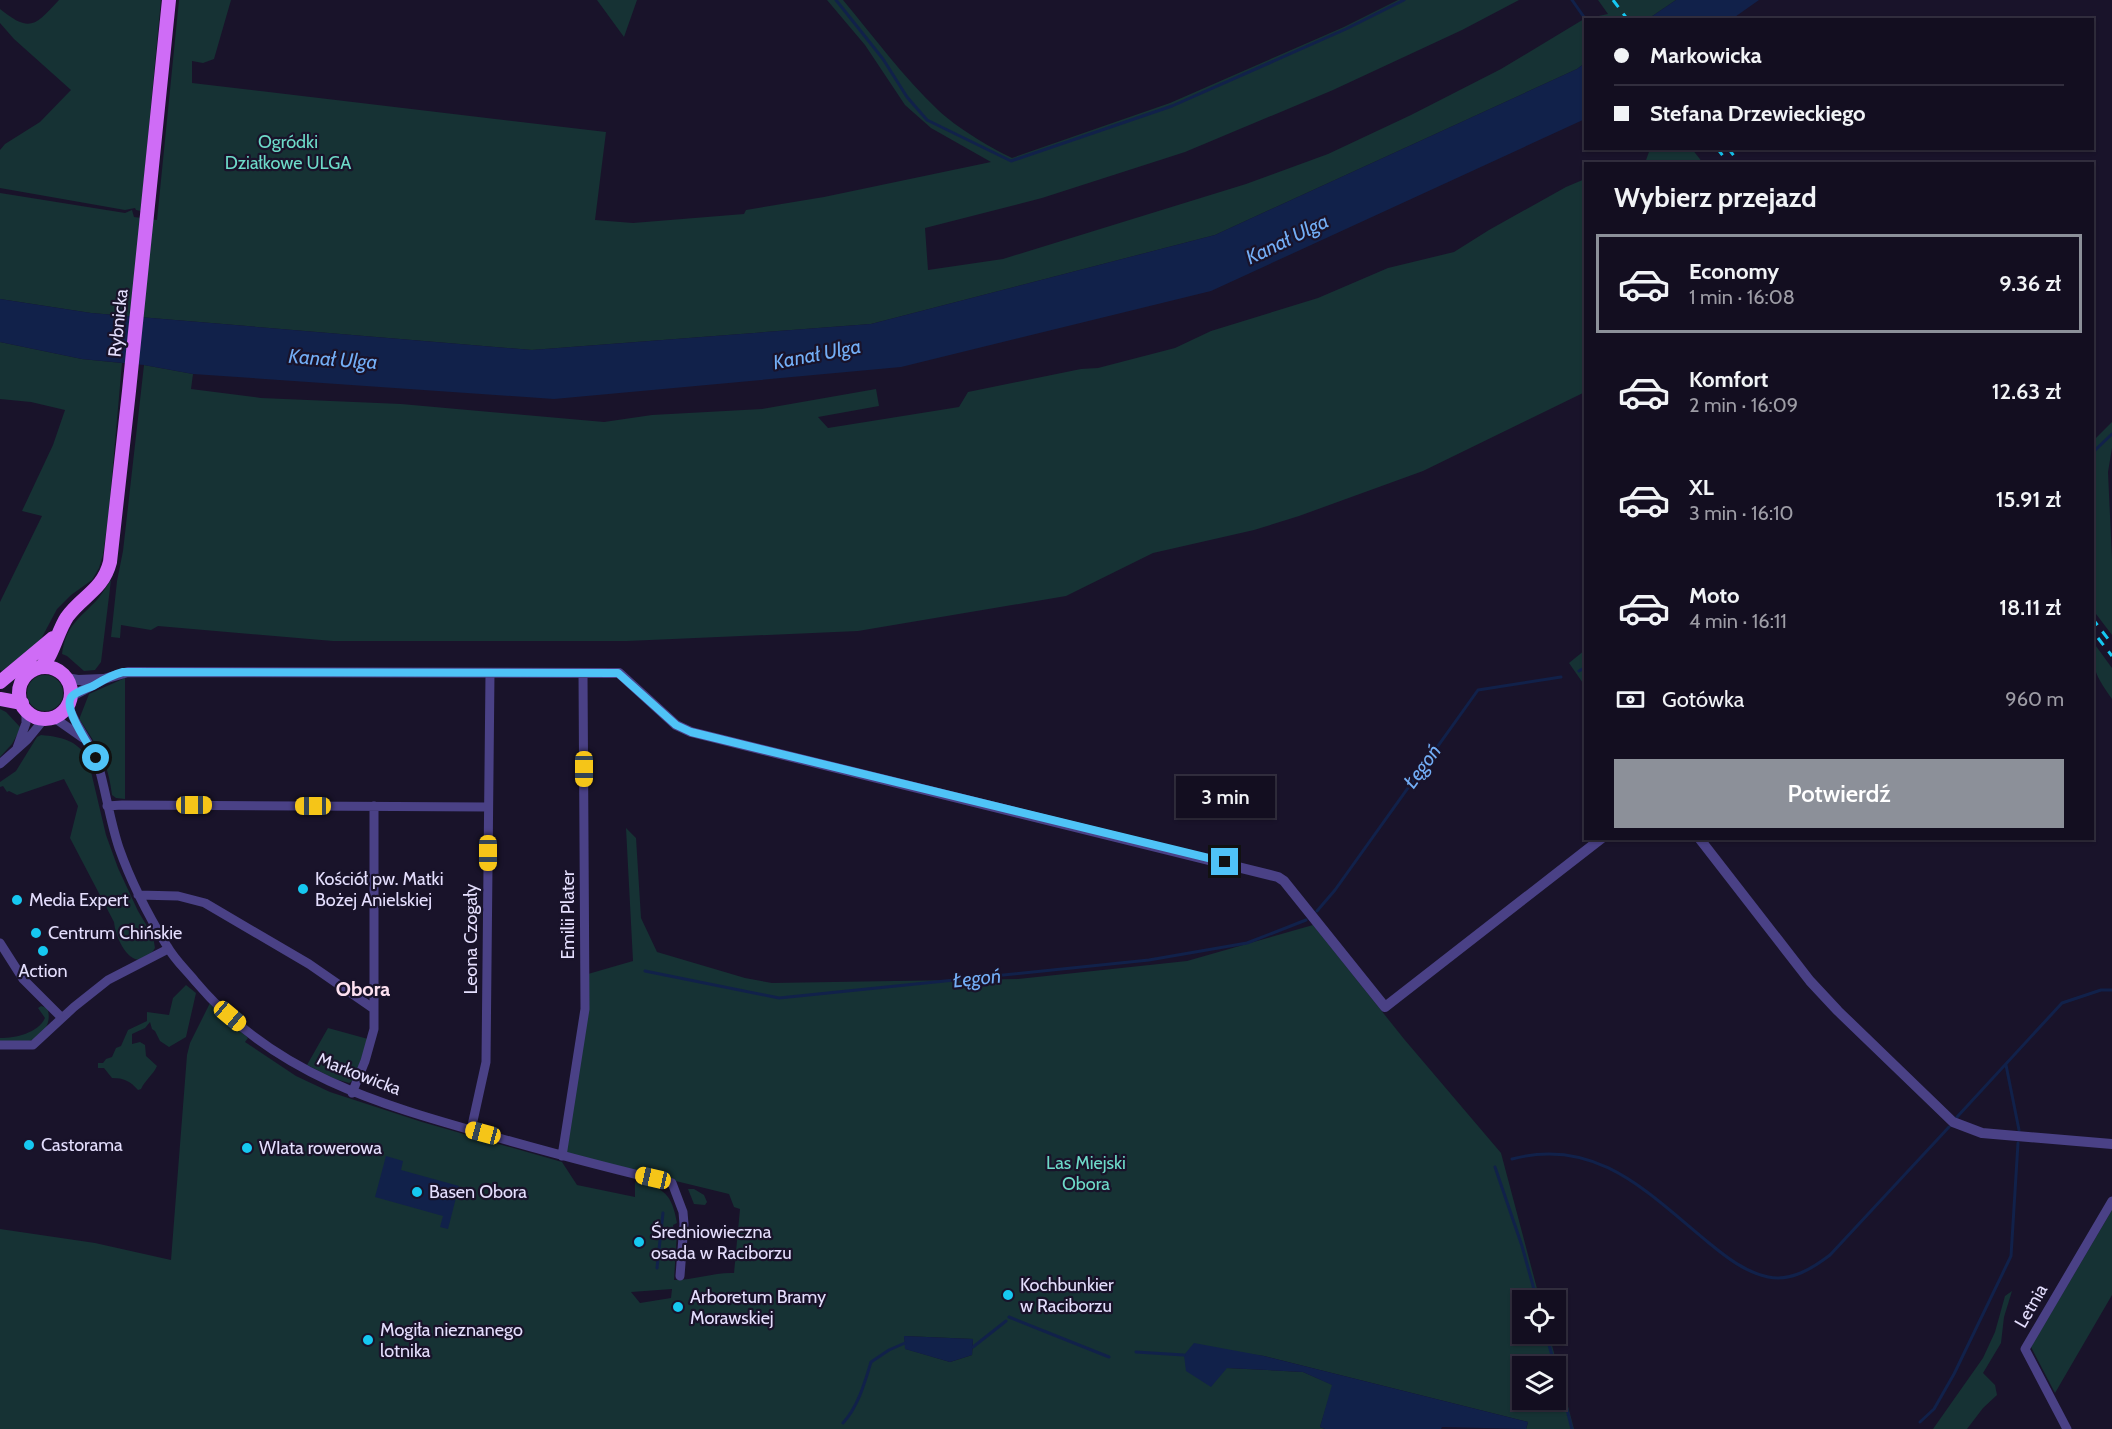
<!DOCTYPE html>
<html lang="pl">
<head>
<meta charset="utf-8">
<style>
  :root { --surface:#130e20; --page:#1c1729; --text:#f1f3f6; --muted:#9d9ca5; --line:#322e3e; --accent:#8c9099 }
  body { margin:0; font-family:Cabin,sans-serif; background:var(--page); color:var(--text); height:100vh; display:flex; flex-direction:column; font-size:22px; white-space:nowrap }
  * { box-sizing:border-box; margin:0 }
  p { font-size:20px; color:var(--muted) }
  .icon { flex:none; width:33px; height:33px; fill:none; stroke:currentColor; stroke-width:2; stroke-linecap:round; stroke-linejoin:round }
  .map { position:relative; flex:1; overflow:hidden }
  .side { position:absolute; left:1584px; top:162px; width:510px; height:678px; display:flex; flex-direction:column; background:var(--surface); border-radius:0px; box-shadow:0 2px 4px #0004,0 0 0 2px var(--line) }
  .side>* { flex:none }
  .top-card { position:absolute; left:1584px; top:18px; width:510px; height:132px; border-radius:0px; box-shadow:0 2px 4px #0004,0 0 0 2px var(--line); display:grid; align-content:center; height:132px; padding:0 30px; background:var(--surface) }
  .tools { position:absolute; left:1512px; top:1290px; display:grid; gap:12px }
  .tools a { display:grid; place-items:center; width:54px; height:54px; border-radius:0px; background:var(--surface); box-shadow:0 2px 4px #0004,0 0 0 2px var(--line); font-size:30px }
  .end { position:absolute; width:27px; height:27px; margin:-14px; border:8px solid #4fc3f7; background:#111; box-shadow:0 0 0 3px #111 }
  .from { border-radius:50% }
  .bubble { position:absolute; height:42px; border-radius:0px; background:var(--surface); box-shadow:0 2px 4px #0004,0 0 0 2px var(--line); font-size:20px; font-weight:600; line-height:42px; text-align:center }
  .car { position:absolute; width:18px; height:36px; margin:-18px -9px; border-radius:8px; box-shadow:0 0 4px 2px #0007; background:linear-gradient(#f5c518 24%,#345 0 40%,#f5c518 0 76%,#345 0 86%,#f5c518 0) }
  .top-card b { display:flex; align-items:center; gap:21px; height:57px; font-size:22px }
  .top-card b+b { border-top:2px solid var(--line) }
  .top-card i { width:15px; height:15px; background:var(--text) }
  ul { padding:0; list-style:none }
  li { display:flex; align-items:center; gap:18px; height:99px; margin:0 12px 9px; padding:0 18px; border:3px solid transparent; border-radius:0px }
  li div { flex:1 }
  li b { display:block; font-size:22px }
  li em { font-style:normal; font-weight:600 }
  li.selected { border-color:var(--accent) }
  li>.icon { width:54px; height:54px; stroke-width:1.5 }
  h2 { padding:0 30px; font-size:27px; line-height:72px }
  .pay { display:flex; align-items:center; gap:15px; height:66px; padding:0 30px; font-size:22px }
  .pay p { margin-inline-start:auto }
  .primary-button { display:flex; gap:12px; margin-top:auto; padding:12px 30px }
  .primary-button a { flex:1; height:69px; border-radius:0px; background:var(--accent); color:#fff; font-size:24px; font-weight:600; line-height:69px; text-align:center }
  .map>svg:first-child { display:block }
  .green { fill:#163234; fill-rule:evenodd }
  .water { fill:#11214a }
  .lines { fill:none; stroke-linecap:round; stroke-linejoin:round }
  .stream { stroke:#11214a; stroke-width:3 }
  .minor { stroke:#4a4186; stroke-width:9 }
  .tertiary { stroke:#4a4186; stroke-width:10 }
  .primary { stroke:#cf6cf6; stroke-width:14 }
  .rail { stroke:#16c8f1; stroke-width:3; stroke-dasharray:9 8; stroke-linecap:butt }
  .route { stroke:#4fc3f7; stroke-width:8 }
  .poi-dot { fill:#16c8f1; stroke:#19132a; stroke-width:2 }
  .labels { text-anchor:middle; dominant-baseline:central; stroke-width:4.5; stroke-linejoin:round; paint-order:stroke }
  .park-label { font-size:18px; fill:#6ddac8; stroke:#19132a }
  .street-label { font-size:18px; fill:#e4defd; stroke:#19132a }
  .poi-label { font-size:18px; fill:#e4defd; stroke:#19132a; text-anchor:start }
  .water-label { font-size:20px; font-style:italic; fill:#73aef6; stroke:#19132a }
  .neighbourhood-label { font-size:20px; font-weight:bold; fill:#fde0f0; stroke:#19132a }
</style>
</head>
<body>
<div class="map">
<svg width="2112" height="1429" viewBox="0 0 2112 1429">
  <rect width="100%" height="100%" fill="#19132a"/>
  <path class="green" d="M59,0H161L141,211L136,210L135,208L125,210L0,188V150L5,144L40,122L71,90L14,39L0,23V9C30,33 35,26 59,0Z
    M179,0H231L214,59L203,63L192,61V83L606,132L595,220L633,223L744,214L746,210L824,197L991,162L931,128L905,105L865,45L827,0H843C874,37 903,77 938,110C956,127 989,147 1012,158L1170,103L1344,27L1398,0H1519L1462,30L1333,90L1185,152L1042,198L925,228L928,270L1003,259L1246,184L1328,154L1411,115L1501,69L1584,19L1608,14L1598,0H1676L1648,19L1586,20L1585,63L1577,69L1215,235L871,324L532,350L91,313L0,299V193L125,213L132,210L134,217L157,220Z
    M597,0H637L624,37Z
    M1650,149H1692L1703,163H1645Z
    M1585,179V392L1423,471L1299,516L1254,530L1153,553L1066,596L858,631L627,641H333L158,626L151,630L121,625L120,638L111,637L117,581L123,551L144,365L193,374L191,389L261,398L401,404L604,422L652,415L762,409L876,389L879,406L818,417L828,428L959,407L968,392L1081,369L1098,368L1175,348L1211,331L1318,298L1388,268L1454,252L1489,230L1566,187Z
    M0,342L82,359L122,363L109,511L103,555L99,568L92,580L71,595L57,609L40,641L2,671L0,670V602L42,516L22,511L53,445L65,410L31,402L0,399Z
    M2112,422V448L2108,472L2112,559V635L2093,610V441Z
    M111,580L101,662L95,670L84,671L67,656L62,654C66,625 78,620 97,600C102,594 106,587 111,580Z
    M2093,642L2112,668V699C2096,676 2092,670 2093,642Z
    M1585,650V686L1569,663Z
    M27 693a18 18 0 1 1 36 0a18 18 0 1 1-36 0Z
    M125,678V799L116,798L112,795C108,762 98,747 80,720V717L89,694Z
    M0,709L6,712L21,728L12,744L0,757Z
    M41,735C62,737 77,740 88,759L106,835L118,868L138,911L153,936L155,948C136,978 116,943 114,922L70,838L78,806L64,779L17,795L9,791L7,792L3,786L0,787V782L16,771L37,737Z
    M626,828L636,838L641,918L657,952L745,978L772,983L1018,979L1187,961L1313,925L1404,1039L1501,1153L1540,1300H1522V1334H1549L1574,1429H1526L1528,1422L1264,1356L1235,1352L1227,1368L1303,1372L1333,1385L1320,1427L1325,1429H0V1229L95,1243L171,1260L187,1055L190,1043L210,1003L248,1038L245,1042L296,1076L330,1092L422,1122L562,1162L577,1185L635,1197V1182C664,1187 672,1194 677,1223L673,1225L674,1231H677L674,1280C694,1280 716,1272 734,1273L740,1209L734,1207L729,1194L565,1154L588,974L633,961ZM672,1289L671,1298L640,1303L631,1292ZM904,1336L973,1339L972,1355L950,1362L906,1349ZM1522,1366H1556V1400H1522Z
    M186,985L196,993L186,1037L169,1047L160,1041L155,1031L152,1029L150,1022L145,1028L132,1034V1044L140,1042L145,1045L146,1056L157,1066C153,1075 145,1080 141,1089L138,1090C130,1081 124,1078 112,1078L104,1068H98V1063H103L106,1059L112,1057L116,1048L121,1046L128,1030L147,1021V1012L169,1015L173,998Z
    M41,1006L47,1008C53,1021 43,1038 29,1041C21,1044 9,1041 0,1041V1038C16,1038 38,1033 45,1018L38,1008Z
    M328,1028L368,1039L354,1080L349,1083L335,1079L307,1065Z
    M688,1189H694L704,1195L707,1202L705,1205L694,1204Z
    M2112,1210V1295L2055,1393L2031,1347Z
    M2012,1291L2004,1317L2001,1343L1983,1373L1995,1385L1997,1395L1983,1408L1967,1429H1933L1983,1358L1995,1332L2005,1296Z"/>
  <path class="water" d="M1676,0H1759L1732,19H1648Z
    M1585,63V119L1211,291L901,367L554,399L193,374L144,365L82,359L0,342V299L91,313L532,350L871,324L1215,235L1577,69Z
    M386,1156L403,1161L401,1170L459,1186L448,1229L440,1227L443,1216L375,1197Z
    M904,1336L973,1339L972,1355L950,1362L905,1349Z
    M1194,1343L1264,1356L1528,1422L1526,1429L1442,1427L1441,1429H1325L1320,1427L1332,1385L1303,1372L1227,1368L1211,1387L1186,1371L1184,1355Z"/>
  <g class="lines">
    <path class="stream" d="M836,0L883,59L907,97L927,120L1011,161L1172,106L1346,29L1404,0
      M1572,0L1586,20
      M2092,453L2112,434
      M1579,671L1586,667
      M1317,911L1335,890L1478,690L1561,677
      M645,971L779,998L1149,960L1247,943L1306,920
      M2006,1065L2019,1130
      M1957,1117L2062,1003L2101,990H2112
      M1512,1159C1597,1136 1649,1194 1709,1243C1726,1257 1745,1272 1768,1277C1791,1282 1813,1268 1830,1255L1949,1127
      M1495,1167L1522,1246L1537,1300
      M657,1268L663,1213
      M1009,1317L1109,1357
      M1546,1334L1555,1366
      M973,1347L1006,1321
      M1136,1352L1184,1355
      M1556,1367L1572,1429
      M1920,1422L1934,1409L1954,1374L2011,1256L2018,1143
      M843,1423C858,1407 865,1382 871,1362L889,1350L905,1343"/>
    <path class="minor" d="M68,704C74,726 92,743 98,764C106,792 110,821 119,848C131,882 148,915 167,946C174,959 186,970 195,981C274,1075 379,1104 492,1136C552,1153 612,1169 672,1183L683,1212L684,1224L680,1276
      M53,717L83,738
      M17,748L26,723V710
      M0,764L27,740L45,718
      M107,806L122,805L488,807
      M138,895L178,896L205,903L309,964L374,1009
      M0,943L23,979L62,1018
      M0,1045H33L74,1007L108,980L168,949
      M352,1093L365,1061L374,1029V806
      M471,1130L486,1062L490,673
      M562,1156L585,1009L583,673
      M2067,1429L2025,1349L2112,1201"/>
    <path class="tertiary" d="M66,678L78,680L103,679
      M70,697L104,679L128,672L619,673L676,725L691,732L1278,877L1284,881L1385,1007L1602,838
      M1699,838L1810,981L1838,1011L1953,1122L1982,1133L2112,1144"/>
    <path class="primary" d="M41,667C53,656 57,632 67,617C82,596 103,590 110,562L129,391L169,0
      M19 693a26 26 0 1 1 52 0a26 26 0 1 1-52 0Z
      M0,682L53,638
      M0,699L22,703"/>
    <path class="rail" d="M1613,0L1628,20
      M1717,148L1729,164
      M1728,148L1740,164
      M2092,618L2112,644
      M2098,638L2112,656"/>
  </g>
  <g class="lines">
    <path class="route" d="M96,758C90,746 61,707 72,696C78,691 86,689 93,686C103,680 111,675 123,672L618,673L676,725L691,732L1225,862"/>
  </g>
  <g class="poi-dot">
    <circle cx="303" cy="889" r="6"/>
    <circle cx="17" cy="900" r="6"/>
    <circle cx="36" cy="933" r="6"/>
    <circle cx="43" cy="951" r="6"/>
    <circle cx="29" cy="1145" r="6"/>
    <circle cx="247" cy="1148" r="6"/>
    <circle cx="417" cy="1192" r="6"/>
    <circle cx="639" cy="1242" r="6"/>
    <circle cx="1008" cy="1295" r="6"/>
    <circle cx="678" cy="1307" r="6"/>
    <circle cx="368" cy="1340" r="6"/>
  </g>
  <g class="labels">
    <g class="park-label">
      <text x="288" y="142">Ogródki<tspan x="288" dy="21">Działkowe ULGA</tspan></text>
      <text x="1086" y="1163">Las Miejski<tspan x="1086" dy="21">Obora</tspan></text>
    </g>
    <g class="street-label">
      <text transform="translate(118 323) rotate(-84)">Rybnicka</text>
      <text transform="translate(568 915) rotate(-90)">Emilii Plater</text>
      <text transform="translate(471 939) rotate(-90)">Leona Czogały</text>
      <text transform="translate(359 1074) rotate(21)">Markowicka</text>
      <text transform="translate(2031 1306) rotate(-60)">Letnia</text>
    </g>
    <g class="poi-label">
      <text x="315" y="879">Kościół pw. Matki<tspan x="315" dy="21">Bożej Anielskiej</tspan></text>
      <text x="29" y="900">Media Expert</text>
      <text x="48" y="933">Centrum Chińskie</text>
      <text x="43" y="971" text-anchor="middle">Action</text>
      <text x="41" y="1145">Castorama</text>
      <text x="259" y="1148">WIata rowerowa</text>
      <text x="429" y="1192">Basen Obora</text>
      <text x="651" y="1232">Średniowieczna<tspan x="651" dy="21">osada w Raciborzu</tspan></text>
      <text x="1020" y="1285">Kochbunkier<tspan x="1020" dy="21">w Raciborzu</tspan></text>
      <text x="690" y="1297">Arboretum Bramy<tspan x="690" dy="21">Morawskiej</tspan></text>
      <text x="380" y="1330">Mogiła nieznanego<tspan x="380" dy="21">lotnika</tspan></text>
    </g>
    <g class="water-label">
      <text transform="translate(1287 239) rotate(-26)">Kanał Ulga</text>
      <text transform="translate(817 354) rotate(-11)">Kanał Ulga</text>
      <text transform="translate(333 359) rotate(4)">Kanał Ulga</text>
      <text transform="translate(1422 766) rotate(-54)">Łęgoń</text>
      <text transform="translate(977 978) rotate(-6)">Łęgoń</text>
    </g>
    <g class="neighbourhood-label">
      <text x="363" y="989">Obora</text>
    </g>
  </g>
</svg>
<div class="tools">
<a><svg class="icon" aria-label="locate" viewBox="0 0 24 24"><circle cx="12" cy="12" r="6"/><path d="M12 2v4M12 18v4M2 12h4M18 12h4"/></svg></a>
<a><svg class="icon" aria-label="layers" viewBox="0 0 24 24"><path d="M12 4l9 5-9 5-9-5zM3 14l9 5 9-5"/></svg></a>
</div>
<i class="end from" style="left:96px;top:758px"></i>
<i class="end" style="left:1225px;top:862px"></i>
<div class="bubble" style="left:1176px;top:776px;width:99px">3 min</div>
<i class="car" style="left:584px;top:769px;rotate:180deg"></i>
<i class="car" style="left:194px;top:805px;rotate:90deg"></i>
<i class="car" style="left:313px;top:806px;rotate:270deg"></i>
<i class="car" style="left:488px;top:853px;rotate:180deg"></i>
<i class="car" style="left:230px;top:1016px;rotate:130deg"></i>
<i class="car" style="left:483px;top:1133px;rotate:285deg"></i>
<i class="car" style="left:653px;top:1178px;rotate:283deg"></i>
<div class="top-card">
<b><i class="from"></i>Markowicka</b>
<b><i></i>Stefana Drzewieckiego</b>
</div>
<section class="side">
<h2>Wybierz przejazd</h2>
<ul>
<li class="selected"><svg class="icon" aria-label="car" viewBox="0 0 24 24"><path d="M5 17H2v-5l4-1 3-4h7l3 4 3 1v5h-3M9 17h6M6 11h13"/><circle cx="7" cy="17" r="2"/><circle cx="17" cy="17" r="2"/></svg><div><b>Economy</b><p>1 min · 16:08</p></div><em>9.36 zł</em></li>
<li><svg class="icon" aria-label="car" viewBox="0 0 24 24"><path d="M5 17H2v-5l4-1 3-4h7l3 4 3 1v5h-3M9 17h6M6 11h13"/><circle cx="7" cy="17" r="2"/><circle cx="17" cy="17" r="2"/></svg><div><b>Komfort</b><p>2 min · 16:09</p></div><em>12.63 zł</em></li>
<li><svg class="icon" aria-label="car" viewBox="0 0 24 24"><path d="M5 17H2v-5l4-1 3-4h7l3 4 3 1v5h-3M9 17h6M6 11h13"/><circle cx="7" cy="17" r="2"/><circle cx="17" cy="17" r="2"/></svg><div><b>XL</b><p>3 min · 16:10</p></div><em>15.91 zł</em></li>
<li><svg class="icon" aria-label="car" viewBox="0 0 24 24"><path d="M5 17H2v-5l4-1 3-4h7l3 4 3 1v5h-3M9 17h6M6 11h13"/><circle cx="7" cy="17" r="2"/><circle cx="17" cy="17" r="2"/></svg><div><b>Moto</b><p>4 min · 16:11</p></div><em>18.11 zł</em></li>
</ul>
<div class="pay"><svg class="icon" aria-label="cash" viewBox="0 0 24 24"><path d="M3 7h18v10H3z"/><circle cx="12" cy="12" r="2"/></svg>Gotówka<p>960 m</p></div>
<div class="primary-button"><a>Potwierdź</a></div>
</section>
</div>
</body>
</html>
